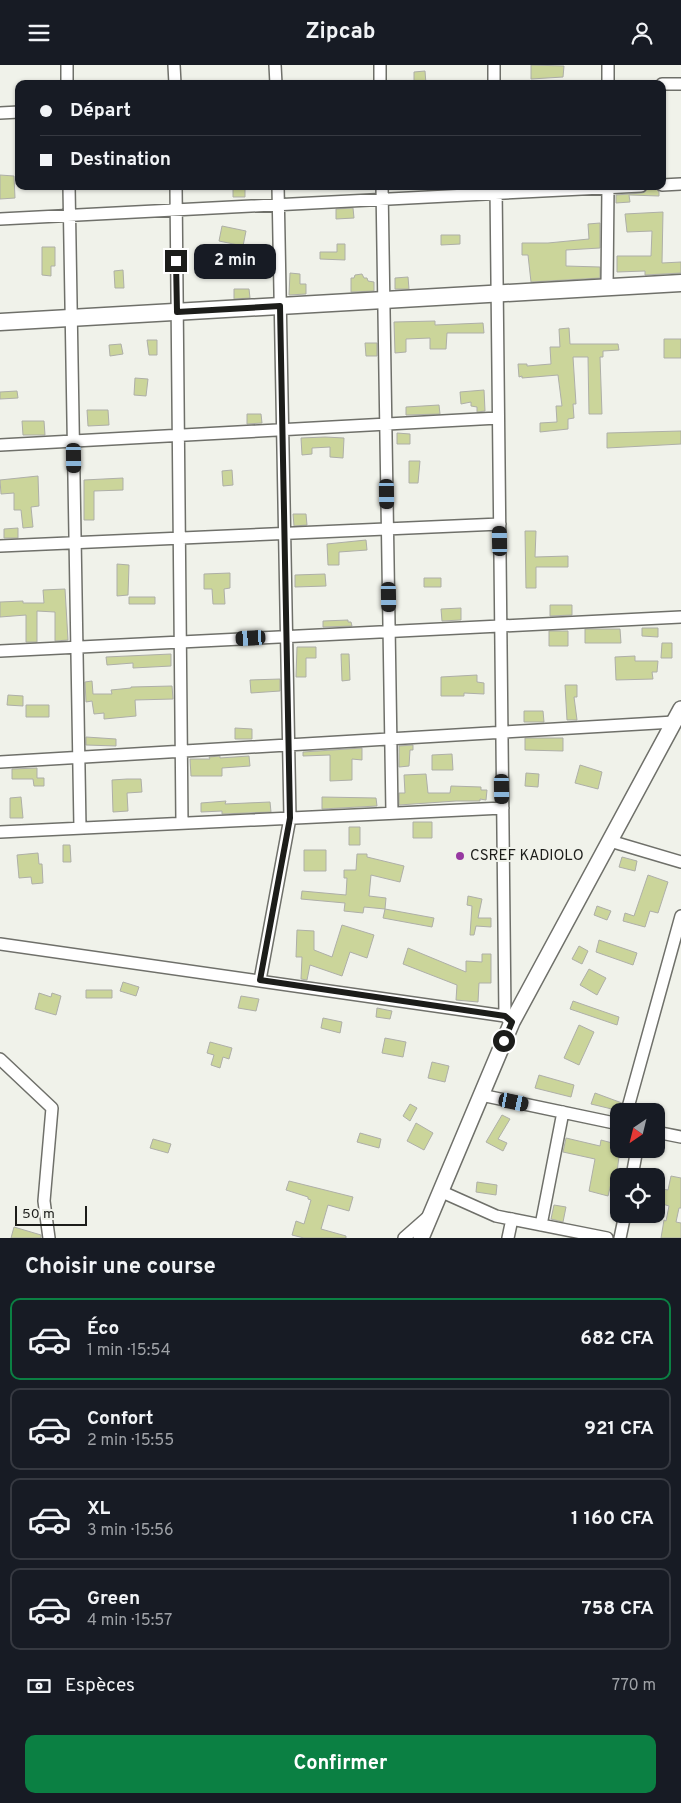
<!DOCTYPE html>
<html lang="fr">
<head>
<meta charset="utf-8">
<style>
  :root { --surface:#171b24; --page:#242831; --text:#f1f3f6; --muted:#9ea1a6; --line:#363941; --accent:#0b8043 }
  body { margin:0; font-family:Overpass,sans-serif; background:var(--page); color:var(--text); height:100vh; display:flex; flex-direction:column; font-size:19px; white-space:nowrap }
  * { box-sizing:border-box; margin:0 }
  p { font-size:16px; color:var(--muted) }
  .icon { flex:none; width:28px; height:28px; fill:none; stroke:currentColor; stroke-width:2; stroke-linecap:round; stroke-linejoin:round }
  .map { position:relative; height:1173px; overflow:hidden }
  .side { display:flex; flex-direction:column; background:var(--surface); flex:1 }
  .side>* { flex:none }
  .hud { position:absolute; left:15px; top:15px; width:651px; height:110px; border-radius:10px; box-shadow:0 1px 4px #0004; display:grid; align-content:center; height:110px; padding:0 25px; background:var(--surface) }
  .needle { width:32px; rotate:215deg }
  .fabs { position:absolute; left:610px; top:1038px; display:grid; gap:10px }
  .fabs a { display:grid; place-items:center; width:55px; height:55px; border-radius:10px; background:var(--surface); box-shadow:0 1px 4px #0004; font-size:25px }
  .scale { position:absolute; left:15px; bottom:12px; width:72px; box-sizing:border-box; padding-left:5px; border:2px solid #1c1d1a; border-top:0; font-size:14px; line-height:18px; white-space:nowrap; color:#1c1d1a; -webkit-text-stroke:4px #f0f2ea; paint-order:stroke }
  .end { position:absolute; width:22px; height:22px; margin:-11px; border:6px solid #1c1d1a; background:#fff; box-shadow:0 0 0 2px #fff }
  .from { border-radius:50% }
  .bubble { position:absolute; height:35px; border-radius:10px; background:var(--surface); box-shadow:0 1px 4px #0004; font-size:16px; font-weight:700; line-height:35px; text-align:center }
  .car { position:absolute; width:15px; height:30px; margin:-15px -8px; border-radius:6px; box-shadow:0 0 4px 1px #0007; background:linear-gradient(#222 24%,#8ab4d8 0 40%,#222 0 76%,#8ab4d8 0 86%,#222 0) }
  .hud b { display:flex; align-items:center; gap:18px; height:48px; font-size:19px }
  .hud b+b { border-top:1px solid var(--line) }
  .hud i { width:12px; height:12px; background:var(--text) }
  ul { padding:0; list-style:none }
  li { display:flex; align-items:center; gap:15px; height:82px; margin:0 10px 8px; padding:0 15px; border:2px solid var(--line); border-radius:10px }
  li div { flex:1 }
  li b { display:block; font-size:19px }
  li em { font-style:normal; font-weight:700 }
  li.selected { border-color:var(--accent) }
  li>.icon { width:45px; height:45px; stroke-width:1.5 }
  h2 { padding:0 25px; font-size:22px; line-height:60px }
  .pay { display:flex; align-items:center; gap:12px; height:55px; padding:0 25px; font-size:19px }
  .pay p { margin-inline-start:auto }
  .cta { display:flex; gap:10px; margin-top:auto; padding:10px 25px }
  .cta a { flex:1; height:58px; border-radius:10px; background:var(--accent); color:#fff; font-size:20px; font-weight:700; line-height:58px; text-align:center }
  header { display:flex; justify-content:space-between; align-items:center; height:65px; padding:0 25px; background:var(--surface); font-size:22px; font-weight:700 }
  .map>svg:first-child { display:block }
  .building { fill:#cbd59a; stroke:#aeafa8 }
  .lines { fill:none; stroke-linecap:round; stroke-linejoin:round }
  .minor-casing { stroke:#6f706a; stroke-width:14 }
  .tertiary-casing { stroke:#6f706a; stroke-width:18 }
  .secondary-casing { stroke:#6f706a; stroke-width:19 }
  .minor { stroke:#fff; stroke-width:11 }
  .tertiary { stroke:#fff; stroke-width:15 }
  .secondary { stroke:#fff; stroke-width:16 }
  .route { stroke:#1c1d1a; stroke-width:6 }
  .poi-dot { fill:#9738a1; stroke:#f0f2ea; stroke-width:2 }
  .labels { text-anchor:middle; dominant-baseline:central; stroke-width:4; stroke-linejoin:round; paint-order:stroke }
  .poi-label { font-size:15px; fill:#1c1d1a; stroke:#f0f2ea; text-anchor:start }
</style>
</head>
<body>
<header><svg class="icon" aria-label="menu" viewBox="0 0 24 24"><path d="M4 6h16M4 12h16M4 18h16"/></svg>Zipcab<svg class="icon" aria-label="person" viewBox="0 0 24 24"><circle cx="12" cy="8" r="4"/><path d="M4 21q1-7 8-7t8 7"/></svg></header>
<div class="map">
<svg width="681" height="1173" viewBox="0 0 681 1173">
  <rect width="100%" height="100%" fill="#f0f2ea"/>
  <path class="building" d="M531,0L564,1L563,12L531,14Z
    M425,6L426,19H414V7Z
    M0,110L14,111L15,133L0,134Z
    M233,121H245V132H233Z
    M648,123H655L659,127V131L629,130L630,137L616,138V130L642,128L645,127Z
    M353,143L354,153L336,154V144Z
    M663,147L662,198L681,197V208L645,210V206L617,207V191H651L652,166L627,167L625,149Z
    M600,158V183L566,185V201L600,202V213L531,217L528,190H522V178H548L589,174L588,159Z
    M222,161L246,166L243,181L219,176Z
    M441,170H460V179L441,180Z
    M337,179H345V195L320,194V187H337Z
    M42,182H55V201H51V211L42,210Z
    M123,205L124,223H115L114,206Z
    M290,208L300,209V219H306V229L289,230Z
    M362,209L364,213H367L368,216L374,217V226L351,227V213H354L355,210Z
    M408,212L409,224H395V213Z
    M234,224H249L250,233L234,234Z
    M435,256V260L483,258L484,268H447L446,284H430V273L406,274V287L395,288L394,257Z
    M569,263L570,279H618L619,285L603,286V292H600L602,349H589L588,292H573L576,339H573L574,353L568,354V364L540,367V358L557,357L556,341H562L558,310L522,313V311L519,312L518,299H527V301L551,299L550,282H560L559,264Z
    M664,274H681V293H664Z
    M147,275H157V290H149Z
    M365,278H377V291H366Z
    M121,279L123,289L110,291L109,280Z
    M135,313L148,314L146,331L134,330Z
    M484,325L485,346L477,347V342L471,341V337L461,339L460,327Z
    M17,326L18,333L0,334V327Z
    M439,340L440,349L406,350V342Z
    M87,345H108L109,360L88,361Z
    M247,349H261L262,358L247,359Z
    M22,356H44L45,370H23Z
    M681,366V379L607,383V368Z
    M397,368L410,369V379H397Z
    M325,372L344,373L343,393L330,392V382L312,383V389L302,390L301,373Z
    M409,396H420L418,418H409Z
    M232,405L233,420L223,421L222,406Z
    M38,411L39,441L31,442L33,462L23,463L21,445H14V428L1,429L0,415Z
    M123,413V425L94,426V455H84V415Z
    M293,449H306L307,460L294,461Z
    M18,463V473H4V464Z
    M525,466H536L535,492L568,491V502H536V523H526Z
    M366,475L367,485L339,487V500H328L327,479Z
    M117,499L129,500L128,530L117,531Z
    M230,508V523L224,524L225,539H213L212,524H204V509Z
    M325,509L326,521L295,522V510Z
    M424,513H441V522H424Z
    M65,524L68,575L55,576V547L37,546V577H26V550L0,552V537L23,536V538H44L43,525Z
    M129,532H155V539H129Z
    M550,540H572V550L550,551Z
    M461,543V555L442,556L441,544Z
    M348,555V557H351L352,561L323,562V556Z
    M642,563H658V572L642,571Z
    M585,564H620L621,578H585Z
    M549,566H568V581H549Z
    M662,578H672V593H661Z
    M297,582H316V593H306V612H296Z
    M171,589V601L133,603V598L107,600L106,592Z
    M341,589H349L350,615L342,616Z
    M635,591V596H658L657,607H652L653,614L616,615L615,592Z
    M477,610V617L484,618V629L464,628V631H441V612Z
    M280,614V626L251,628L250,615Z
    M92,616L93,629H112L111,625L131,623V622L172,621L173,634L135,635L136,651L104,654V648L94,649L92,636L86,637L85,617Z
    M565,620H577V632H574L577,655H567Z
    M8,630L23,631V641L7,640Z
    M26,640H49V652H26Z
    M524,646H543L544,657H524Z
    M235,663L252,664V674H235Z
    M86,672L116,674V681L86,680Z
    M525,673H563V686L525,685Z
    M413,680V685H410L409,701L399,702V681Z
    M362,683V695L352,694V715L330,716V690L303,691V687Z
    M452,689L453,705H432V690Z
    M220,691V693L249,691L250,701L222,703V711H191L190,694H210L209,692Z
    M580,700L602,707L598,724L575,718Z
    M37,703V713H44V721H34L33,714H12V704Z
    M526,708L539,709L538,722L525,721Z
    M426,709L428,728H450L451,721L481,722V725H487L486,735L480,734V736H456L399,740V728H405L404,710Z
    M127,714H141L142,727L127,728L128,746L113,747L112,715Z
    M21,732L23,753H10V733Z
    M322,732L376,733L377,741L322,744Z
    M226,736L225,739L270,737L271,747L222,749V746L201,747V738Z
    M413,757H432V773H413Z
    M349,762H360V780H349Z
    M63,780H70L71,797H63Z
    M304,785H326V806H304Z
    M38,788L39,799H42L43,818L32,819L31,812L19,813L17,790Z
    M357,789H367V792L404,801L400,817L371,810L369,831L386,833L385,844L364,842L363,848L344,846L345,838L301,834L302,826L346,830L347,813H344V805H356Z
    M622,792L637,796L635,806L619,802Z
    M648,810L668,817L658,848L650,846L645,862L623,856L625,848L634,851Z
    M468,831L482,834L478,853H491V862L476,861L474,870H470L472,841L467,840Z
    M597,841L611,846L607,855L594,850Z
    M385,844L434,853L432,862L383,853Z
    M342,860L374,870L367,893L350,887L342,911L310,900L307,915L301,914L302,892H296L297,865L314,866V885L332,892Z
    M599,875L637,888L633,900L596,887Z
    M579,881L588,886L582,899L572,894Z
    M408,883L466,907V896L482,897V889H491V918H479L478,937L456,935L457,920L403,899Z
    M589,904L606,913L597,930L580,920Z
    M123,917L139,922L136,931L120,926Z
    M86,925H112V933H86Z
    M39,928L51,932L52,928L61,931L56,950L35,944Z
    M241,931L259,934L256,946L238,943Z
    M573,936L619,952L617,960L570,944Z
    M377,943L392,946L390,954L376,952Z
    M323,953L342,957L340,968L321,963Z
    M579,960L594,967L579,1000L564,993Z
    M385,973L406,977L403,992L382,988Z
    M210,977L232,983L229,994L223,992L220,1003L211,1000L214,990L207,988Z
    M432,997L449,1001L445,1017L428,1013Z
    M539,1010L574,1020L571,1032L535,1023Z
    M595,1028L622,1038L620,1046L591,1039Z
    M410,1039L417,1043L410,1056L403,1051Z
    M502,1050L510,1054L498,1074L507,1078L503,1086L486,1077Z
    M416,1058L433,1068L424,1085L407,1076Z
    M360,1068L381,1074L379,1083L357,1077Z
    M566,1073L600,1081L601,1075L616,1079L615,1084H620L617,1107L614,1106L608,1131L589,1126L595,1094L563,1087Z
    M153,1074L171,1079L168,1088L150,1083Z
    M671,1111L681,1113V1143H679L676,1157L681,1158V1173H661L664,1155L666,1156L669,1141L656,1137V1123L668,1125Z
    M289,1116L353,1132L349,1146L328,1140L321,1164L346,1171V1173H304L292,1170L296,1156L304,1159L311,1135L308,1134V1132L286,1125Z
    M477,1117L497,1120L496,1130L476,1127Z
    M554,1140L566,1142L563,1157L551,1154Z
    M14,1162L41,1170V1173H11Z"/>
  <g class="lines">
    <defs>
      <path id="minor" d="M67,0V19
        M174,0L175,19
        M275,0L276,19
        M380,0V19
        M494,0V19
        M608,19V0
        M662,19H681
        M0,48L19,47
        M662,120L681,119
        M69,121L80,763
        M176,121L182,758
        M382,121L392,748
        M496,121L505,951
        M0,154L641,121
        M607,223L608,121
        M0,380L498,353
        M0,481L500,459
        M0,586L681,552
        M0,697L674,657
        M0,767L503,743
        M610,776L681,797
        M0,879L505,951L509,955
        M260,915L290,753L278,121
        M0,994L52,1043L44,1136L49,1173
        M481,1030L619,1059
        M627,1046L681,851
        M656,1067L681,1072
        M632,1111L637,1084
        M440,1126L496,1151L607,1173
        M541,1160L563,1047
        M404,1173L429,1151
        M508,1173L512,1154
        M620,1173L625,1149"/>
      <path id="tertiary" d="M421,1173L512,957L681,644"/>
      <path id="secondary" d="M0,257L681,218"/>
    </defs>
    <use href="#minor" class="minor-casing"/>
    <use href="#tertiary" class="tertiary-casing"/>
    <use href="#secondary" class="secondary-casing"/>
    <use href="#minor" class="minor"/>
    <use href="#tertiary" class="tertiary"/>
    <use href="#secondary" class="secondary"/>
  </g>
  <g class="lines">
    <path class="route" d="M176,196L177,247L280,241L290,753L260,915L505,951L512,957L504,976"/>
  </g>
  <circle class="poi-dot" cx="460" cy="791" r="5"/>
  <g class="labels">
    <g class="poi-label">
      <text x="470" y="791">CSREF KADIOLO</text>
    </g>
  </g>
</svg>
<div class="fabs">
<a><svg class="needle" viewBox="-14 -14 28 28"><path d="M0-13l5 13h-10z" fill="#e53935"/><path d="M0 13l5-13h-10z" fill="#9ea1a6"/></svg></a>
<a><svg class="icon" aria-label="locate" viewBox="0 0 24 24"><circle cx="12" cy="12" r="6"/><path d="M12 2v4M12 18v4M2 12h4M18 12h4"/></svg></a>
</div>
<div class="scale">50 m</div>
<i class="end from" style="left:504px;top:976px"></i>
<i class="end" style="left:176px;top:196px"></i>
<div class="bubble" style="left:194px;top:179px;width:82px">2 min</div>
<i class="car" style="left:74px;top:393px;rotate:179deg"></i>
<i class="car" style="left:387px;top:429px;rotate:179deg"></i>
<i class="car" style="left:500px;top:476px;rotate:359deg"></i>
<i class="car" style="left:389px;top:532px;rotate:179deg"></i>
<i class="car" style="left:251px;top:573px;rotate:267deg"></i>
<i class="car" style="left:502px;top:724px;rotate:179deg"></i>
<i class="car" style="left:514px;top:1037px;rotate:102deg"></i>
<div class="hud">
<b><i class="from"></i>Départ</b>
<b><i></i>Destination</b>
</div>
</div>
<section class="side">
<h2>Choisir une course</h2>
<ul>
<li class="selected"><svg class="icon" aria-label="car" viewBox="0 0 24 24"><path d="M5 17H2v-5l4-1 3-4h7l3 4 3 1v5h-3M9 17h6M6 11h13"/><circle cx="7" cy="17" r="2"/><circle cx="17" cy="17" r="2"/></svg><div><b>Éco</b><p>1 min · 15:54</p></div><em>682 CFA</em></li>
<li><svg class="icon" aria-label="car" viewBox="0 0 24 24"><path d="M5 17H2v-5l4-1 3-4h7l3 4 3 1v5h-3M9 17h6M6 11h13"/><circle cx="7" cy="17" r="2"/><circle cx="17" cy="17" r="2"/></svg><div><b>Confort</b><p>2 min · 15:55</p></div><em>921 CFA</em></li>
<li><svg class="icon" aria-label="car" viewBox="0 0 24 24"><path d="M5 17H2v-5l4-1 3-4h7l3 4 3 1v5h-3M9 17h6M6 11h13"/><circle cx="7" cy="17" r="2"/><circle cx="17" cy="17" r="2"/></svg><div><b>XL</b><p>3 min · 15:56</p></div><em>1 160 CFA</em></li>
<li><svg class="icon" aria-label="car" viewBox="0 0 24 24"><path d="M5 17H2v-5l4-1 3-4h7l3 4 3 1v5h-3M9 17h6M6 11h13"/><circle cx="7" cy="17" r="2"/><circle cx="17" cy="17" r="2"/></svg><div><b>Green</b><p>4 min · 15:57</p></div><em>758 CFA</em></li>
</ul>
<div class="pay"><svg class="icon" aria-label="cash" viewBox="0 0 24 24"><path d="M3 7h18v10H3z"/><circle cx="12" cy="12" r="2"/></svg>Espèces<p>770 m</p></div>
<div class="cta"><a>Confirmer</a></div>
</section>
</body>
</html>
